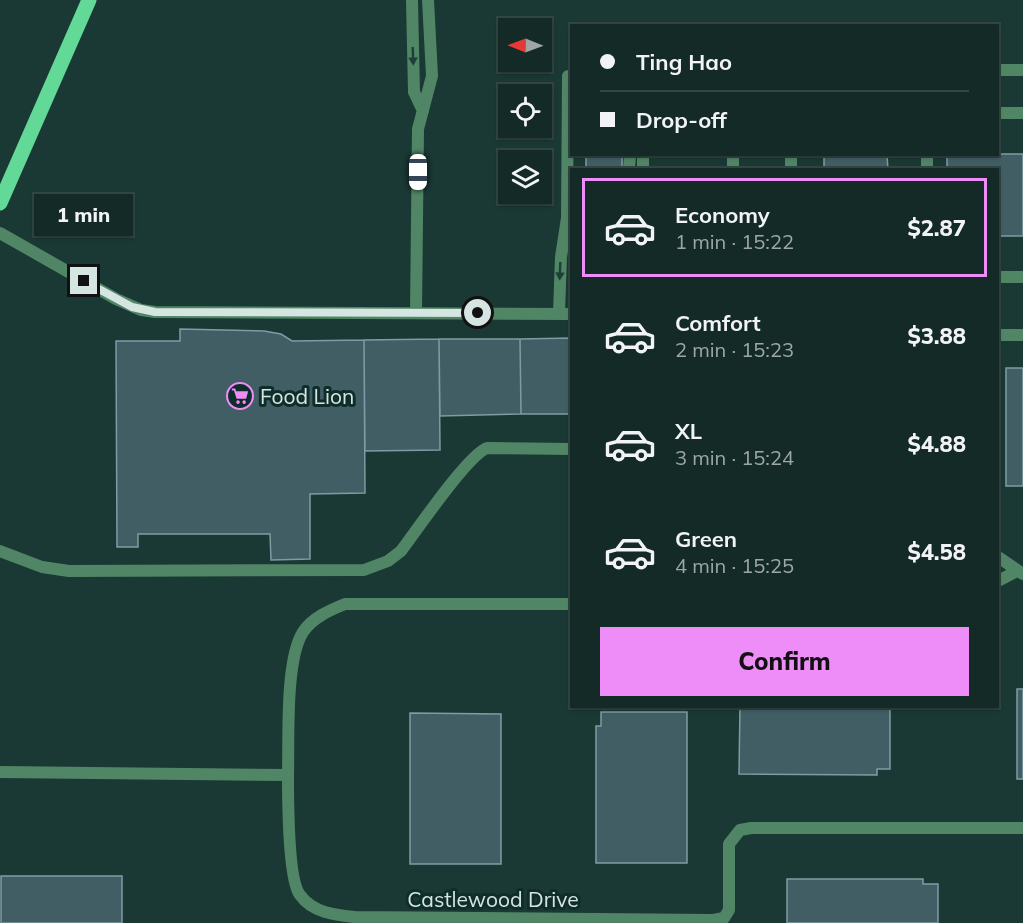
<!DOCTYPE html>
<html lang="en">
<head>
<meta charset="utf-8">
<style>
  :root { --surface:#142a27; --page:#213633; --text:#f1f3f6; --muted:#9da7a7; --line:#334644; --accent:#ee8cf8 }
  body { margin:0; font-family:Mulish,sans-serif; background:var(--page); color:var(--text); height:100vh; display:flex; flex-direction:column; font-size:22px; white-space:nowrap }
  * { box-sizing:border-box; margin:0 }
  p { font-size:20px; color:var(--muted) }
  .icon { flex:none; width:33px; height:33px; fill:none; stroke:currentColor; stroke-width:2; stroke-linecap:round; stroke-linejoin:round }
  .map { position:relative; flex:1; overflow:hidden }
  .details { position:absolute; left:570px; top:168px; width:429px; height:540px; display:flex; flex-direction:column; background:var(--surface); border-radius:0px; box-shadow:0 2px 4px #0004,0 0 0 2px var(--line) }
  .details>* { flex:none }
  .top-card { position:absolute; left:570px; top:24px; width:429px; height:132px; border-radius:0px; box-shadow:0 2px 4px #0004,0 0 0 2px var(--line); display:grid; align-content:center; height:132px; padding:0 30px; background:var(--surface) }
  .needle { width:39px; rotate:271deg }
  .tools { position:absolute; left:498px; top:18px; display:grid; gap:12px }
  .tools a { display:grid; place-items:center; width:54px; height:54px; border-radius:0px; background:var(--surface); box-shadow:0 2px 4px #0004,0 0 0 2px var(--line); font-size:30px }
  .end { position:absolute; width:27px; height:27px; margin:-14px; border:8px solid #d4e5e2; background:#111; box-shadow:0 0 0 3px #111 }
  .from { border-radius:50% }
  .bubble { position:absolute; height:42px; border-radius:0px; background:var(--surface); box-shadow:0 2px 4px #0004,0 0 0 2px var(--line); font-size:20px; font-weight:800; line-height:42px; text-align:center }
  .car { position:absolute; width:18px; height:36px; margin:-18px -9px; border-radius:8px; box-shadow:0 0 4px 2px #0007; background:linear-gradient(#fff 24%,#345 0 40%,#fff 0 76%,#345 0 86%,#fff 0) }
  .top-card b { display:flex; align-items:center; gap:21px; height:57px; font-size:22px }
  .top-card b+b { border-top:2px solid var(--line) }
  .top-card i { width:15px; height:15px; background:var(--text) }
  ul { padding:10px 0 0; list-style:none }
  li { display:flex; align-items:center; gap:18px; height:99px; margin:0 12px 9px; padding:0 18px; border:3px solid transparent; border-radius:0px }
  li div { flex:1 }
  li b { display:block; font-size:22px }
  li em { font-style:normal; font-weight:800 }
  li.current { border-color:var(--accent) }
  li>.icon { width:54px; height:54px; stroke-width:1.5 }
  .button { display:flex; gap:12px; margin-top:auto; padding:12px 30px }
  .button a { flex:1; height:69px; border-radius:0px; background:var(--accent); color:#111; font-size:24px; font-weight:800; line-height:69px; text-align:center }
  .map>svg:first-child { display:block }
  .building { fill:#405e64; stroke:#7d9da4; stroke-width:1.5 }
  .lines { fill:none; stroke-linecap:round; stroke-linejoin:round }
  .service { stroke:#508665; stroke-width:12 }
  .minor { stroke:#508665; stroke-width:12 }
  .primary { stroke:#62d997; stroke-width:15 }
  .oneway { fill:#1c3f36 }
  .route { stroke:#d4e5e2; stroke-width:8 }
  .labels { text-anchor:middle; dominant-baseline:central; stroke-width:6; stroke-linejoin:round; paint-order:stroke }
  .poi-label { font-size:21px; fill:#d4e5e2; stroke:#0f2d2a; text-anchor:start }
  .street-label { font-size:21px; fill:#d4e5e2; stroke:#0f2d2a }
</style>
</head>
<body>
<div class="map">
<svg width="1023" height="923" viewBox="0 0 1023 923">
  <rect width="100%" height="100%" fill="#1a3834"/>
  <path class="building" d="M584,154H622V170H586V156Z
    M824,154H887L888,170H824Z
    M947,154H1023V236H998V170H947Z
    M180,329L264,331L281,334L292,341L364,340L365,493L310,494V559L271,560L270,534H138V547H117L116,341H180Z
    M572,338V414H521L520,339Z
    M439,339L440,450L365,451L364,340Z
    M439,339H520L521,414L440,416Z
    M1006,368H1023V486H1006Z
    M1017,689H1023V779H1017Z
    M740,706H890V769H877V775L739,774Z
    M601,712H687V863H596V726H601Z
    M410,713L501,714V864H410Z
    M1,876H122V923H1Z
    M787,879H923V884H938V923H787Z"/>
  <g class="lines">
    <path class="service" d="M412,0L414,92L423,111
      M998,70H1023
      M998,113H1023
      M733,154V170
      M629,170L630,154
      M643,170V154
      M791,170V154
      M927,170V154
      M0,233L116,299L141,310L155,312L572,314
      M998,277H1023
      M416,313L418,129L432,76L428,0
      M559,313L561,257L567,218L568,76H572
      M998,335H1023
      M0,551L42,567L69,571L364,570L388,561L401,551C417,530 467,456 487,448L572,449
      M998,557L1023,574
      M998,581L1017,571
      M288,775C289,740 285,660 303,632C312,618 330,610 345,604H572"/>
    <path class="minor" d="M0,772L288,775C288,798 288,880 300,895C313,913 335,915 355,917L713,920L724,918L729,910V844L740,830L751,828H1023"/>
    <path class="primary" d="M0,203L89,0"/>
  </g>
  <defs><path id="oneway-solid" d="M-6-.8H1V-3.2L6.5 0L1 3.2V.8H-6Z" transform="scale(1.5)"/></defs>
  <g class="oneway">
    <use href="#oneway-solid" transform="translate(413 56) rotate(88)"/>
    <use href="#oneway-solid" transform="translate(560 271) rotate(92)"/>
  </g>
  <g class="lines">
    <path class="route" d="M84,281L132,307L155,312L478,313"/>
  </g>
  <defs>
    <symbol id="supermarket-ring" viewBox="-11 -11 22 22"><circle r="9.5" fill="#0f2d2a" stroke="#ee8cf8" stroke-width="1.5"/><path d="M-6-5.5h2.5l.6 2H6L4.5 2H-2.5L-4.4-4H-6ZM-1.5 3.2a1.3 1.3 0 1 0 .1 0ZM3 3.2a1.3 1.3 0 1 0 .1 0Z" fill="#ee8cf8"/></symbol>
  </defs>
  <g fill-rule="evenodd">
    <use href="#supermarket-ring" x="225" y="381" width="30" height="30"/>
  </g>
  <g class="labels">
    <g class="poi-label">
      <text x="260" y="396">Food Lion</text>
    </g>
    <g class="street-label">
      <text x="493" y="899">Castlewood Drive</text>
    </g>
  </g>
</svg>
<div class="tools">
<a><svg class="needle" viewBox="-14 -14 28 28"><path d="M0-13l5 13h-10z" fill="#e53935"/><path d="M0 13l5-13h-10z" fill="#9da7a7"/></svg></a>
<a><svg class="icon" aria-label="locate" viewBox="0 0 24 24"><circle cx="12" cy="12" r="6"/><path d="M12 2v4M12 18v4M2 12h4M18 12h4"/></svg></a>
<a><svg class="icon" aria-label="layers" viewBox="0 0 24 24"><path d="M12 4l9 5-9 5-9-5zM3 14l9 5 9-5"/></svg></a>
</div>
<i class="end from" style="left:478px;top:313px"></i>
<i class="end" style="left:84px;top:281px"></i>
<div class="bubble" style="left:34px;top:194px;width:99px">1 min</div>
<i class="car" style="left:418px;top:172px;rotate:180deg"></i>
<div class="top-card">
<b><i class="from"></i>Ting Hao</b>
<b><i></i>Drop-off</b>
</div>
<section class="details">
<ul>
<li class="current"><svg class="icon" aria-label="car" viewBox="0 0 24 24"><path d="M5 17H2v-5l4-1 3-4h7l3 4 3 1v5h-3M9 17h6M6 11h13"/><circle cx="7" cy="17" r="2"/><circle cx="17" cy="17" r="2"/></svg><div><b>Economy</b><p>1 min · 15:22</p></div><em>$2.87</em></li>
<li><svg class="icon" aria-label="car" viewBox="0 0 24 24"><path d="M5 17H2v-5l4-1 3-4h7l3 4 3 1v5h-3M9 17h6M6 11h13"/><circle cx="7" cy="17" r="2"/><circle cx="17" cy="17" r="2"/></svg><div><b>Comfort</b><p>2 min · 15:23</p></div><em>$3.88</em></li>
<li><svg class="icon" aria-label="car" viewBox="0 0 24 24"><path d="M5 17H2v-5l4-1 3-4h7l3 4 3 1v5h-3M9 17h6M6 11h13"/><circle cx="7" cy="17" r="2"/><circle cx="17" cy="17" r="2"/></svg><div><b>XL</b><p>3 min · 15:24</p></div><em>$4.88</em></li>
<li><svg class="icon" aria-label="car" viewBox="0 0 24 24"><path d="M5 17H2v-5l4-1 3-4h7l3 4 3 1v5h-3M9 17h6M6 11h13"/><circle cx="7" cy="17" r="2"/><circle cx="17" cy="17" r="2"/></svg><div><b>Green</b><p>4 min · 15:25</p></div><em>$4.58</em></li>
</ul>
<div class="button"><a>Confirm</a></div>
</section>
</div>
</body>
</html>
